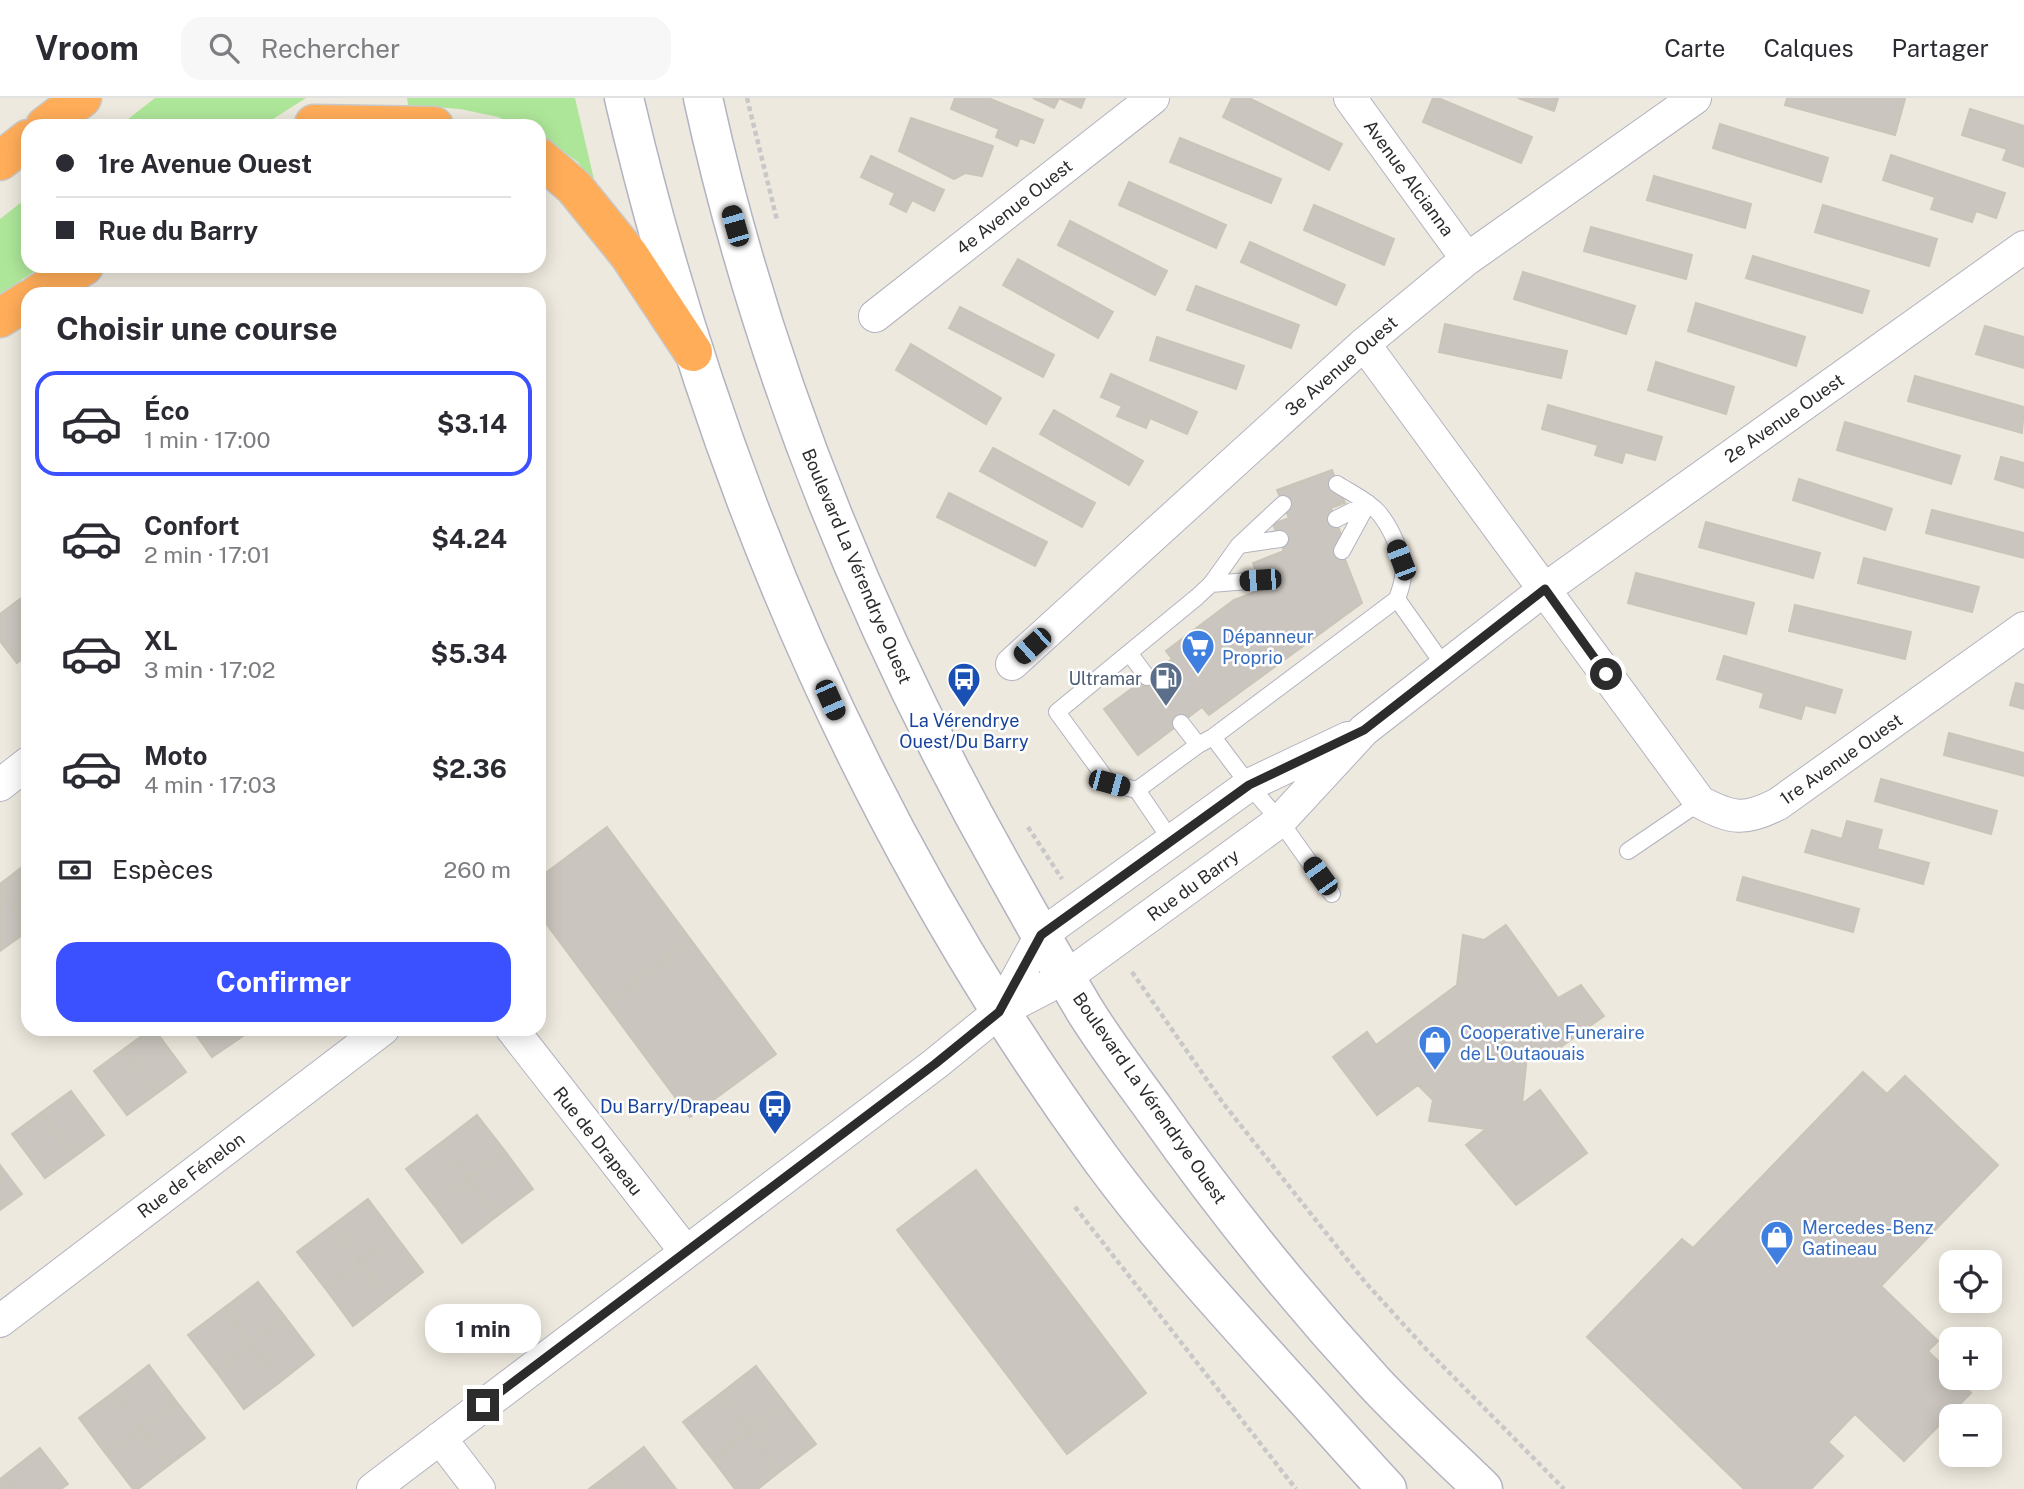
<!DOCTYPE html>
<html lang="fr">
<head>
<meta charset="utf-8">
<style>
  :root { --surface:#fff; --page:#f7f7f7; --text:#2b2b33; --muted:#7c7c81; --line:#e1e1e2; --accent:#3b51ff }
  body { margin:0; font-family:"Public Sans",sans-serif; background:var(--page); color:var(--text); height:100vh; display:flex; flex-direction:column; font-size:26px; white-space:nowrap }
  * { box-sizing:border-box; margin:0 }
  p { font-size:23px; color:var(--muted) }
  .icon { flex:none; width:38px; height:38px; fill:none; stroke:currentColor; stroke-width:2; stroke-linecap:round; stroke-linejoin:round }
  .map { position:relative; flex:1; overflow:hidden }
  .panel { position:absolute; left:21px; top:189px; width:525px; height:749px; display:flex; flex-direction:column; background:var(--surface); border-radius:21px; box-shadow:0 4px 18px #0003 }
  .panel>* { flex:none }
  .banner { position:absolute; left:21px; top:21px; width:525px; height:154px; border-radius:21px; box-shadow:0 4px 18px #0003; display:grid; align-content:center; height:154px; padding:0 35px; background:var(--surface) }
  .buttons { position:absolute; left:1939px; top:1152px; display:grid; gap:14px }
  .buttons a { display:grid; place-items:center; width:63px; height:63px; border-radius:14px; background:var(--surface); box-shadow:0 4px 18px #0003; font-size:35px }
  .end { position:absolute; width:32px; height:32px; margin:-16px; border:9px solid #2c2c2c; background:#fff; box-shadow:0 0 0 4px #fff }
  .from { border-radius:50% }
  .bubble { position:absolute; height:49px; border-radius:21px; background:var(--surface); box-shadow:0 4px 18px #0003; font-size:23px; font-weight:700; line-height:49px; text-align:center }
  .car { position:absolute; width:21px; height:42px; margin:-21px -10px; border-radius:9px; box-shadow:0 0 5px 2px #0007; background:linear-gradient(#222 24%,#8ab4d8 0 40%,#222 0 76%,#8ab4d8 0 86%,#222 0) }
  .banner b { display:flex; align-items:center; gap:24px; height:66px; font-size:26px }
  .banner b+b { border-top:2px solid var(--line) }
  .banner i { width:18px; height:18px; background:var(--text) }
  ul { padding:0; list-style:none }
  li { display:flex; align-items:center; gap:21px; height:105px; margin:0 14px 10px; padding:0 21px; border:4px solid transparent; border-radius:21px }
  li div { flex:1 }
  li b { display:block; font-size:26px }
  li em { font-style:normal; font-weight:700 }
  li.on { border-color:var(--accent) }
  li>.icon { width:63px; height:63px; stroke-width:1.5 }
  h2 { padding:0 35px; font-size:32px; line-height:84px }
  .pay { display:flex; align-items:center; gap:18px; height:77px; padding:0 35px; font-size:26px }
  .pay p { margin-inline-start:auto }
  .primary-button { display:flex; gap:14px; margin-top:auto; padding:14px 35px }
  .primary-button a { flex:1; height:80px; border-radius:21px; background:var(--accent); color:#fff; font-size:28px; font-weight:700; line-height:80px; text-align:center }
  header { display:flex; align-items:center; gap:42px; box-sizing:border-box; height:98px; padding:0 35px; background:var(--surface); border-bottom:2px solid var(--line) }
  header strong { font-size:33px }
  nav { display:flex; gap:38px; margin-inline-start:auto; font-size:24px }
  .search { width:490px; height:63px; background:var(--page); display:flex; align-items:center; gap:18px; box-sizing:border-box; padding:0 24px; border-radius:21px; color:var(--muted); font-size:26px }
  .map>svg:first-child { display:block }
  .green { fill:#aee699 }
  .building { fill:#cac5be; stroke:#cac5b8; stroke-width:2 }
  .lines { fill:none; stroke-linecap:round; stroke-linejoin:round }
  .service-casing { stroke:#b2b3c0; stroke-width:18 }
  .minor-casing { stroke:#b2b3c0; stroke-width:34 }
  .secondary-casing { stroke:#b2b3c0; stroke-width:41 }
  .motorway-casing { stroke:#c8c8c8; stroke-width:41 }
  .path { stroke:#c8c8c8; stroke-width:4.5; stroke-dasharray:5 3.5; stroke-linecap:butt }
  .service { stroke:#fff; stroke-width:16 }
  .minor { stroke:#fff; stroke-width:32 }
  .secondary { stroke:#fff; stroke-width:38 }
  .motorway { stroke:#ffad59; stroke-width:38 }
  .route { stroke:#2c2c2c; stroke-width:9 }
  .labels { text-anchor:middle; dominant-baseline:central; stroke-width:5; stroke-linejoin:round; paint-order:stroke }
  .street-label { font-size:18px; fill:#2c2c2c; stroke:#fff }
  .shop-label { font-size:18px; fill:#366cbe; stroke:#fff; text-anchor:start }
  .service-label { font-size:18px; fill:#4e5e75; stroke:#fff; text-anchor:end }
  .transit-label { font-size:18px; fill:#164399; stroke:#fff }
</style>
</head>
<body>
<header>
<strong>Vroom</strong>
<div class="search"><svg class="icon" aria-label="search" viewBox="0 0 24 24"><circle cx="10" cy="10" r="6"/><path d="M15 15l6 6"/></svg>Rechercher</div>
<nav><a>Carte</a><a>Calques</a><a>Partager</a></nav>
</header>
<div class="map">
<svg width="2024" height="1391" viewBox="0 0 2024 1391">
  <rect width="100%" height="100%" fill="#eee9de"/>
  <path class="green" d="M155,0H306L262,28H119Z
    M407,0H575L596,90L578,64L539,37V28H518L498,19L460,11L408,7Z
    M28,99V168H43L0,196V121Z"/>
  <path class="building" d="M955,0H988L1043,22L1034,45L1020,40L1017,48L996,39L999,31L951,11Z
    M1033,0H1085L1081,10L1059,0L1054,10Z
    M1232,0H1249L1342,46L1329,72L1223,19Z
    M1433,0H1438L1532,39L1521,65L1423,24Z
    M1518,0H1558L1554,13Z
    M1787,0H1900L1905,1L1895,37L1785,7Z
    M1970,11L2024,28V69L2003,62L2007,51L1962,37Z
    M911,20L993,48L982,78L965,75L954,81L899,53Z
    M1720,26L1828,60L1821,84L1713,50Z
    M1180,40L1281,81L1271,105L1170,64Z
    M1891,57L2005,95L1996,120L1976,113L1972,124L1931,111L1935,99L1883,82Z
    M871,58L944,92L934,113L912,102L906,114L890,106L895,95L861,79Z
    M1654,78L1751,106L1745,130L1647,102Z
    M1129,84L1226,127L1216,150L1119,107Z
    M1314,107L1394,141L1384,167L1304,132Z
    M1823,107L1937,141L1929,168L1815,134Z
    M1070,123L1167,173L1155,197L1058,147Z
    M1591,129L1692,157L1686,181L1584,153Z
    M1250,144L1345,187L1336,207L1241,164Z
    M1753,158L1869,193L1862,215L1746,180Z
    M1018,161L1113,214L1098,240L1003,187Z
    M1523,174L1635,208L1626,236L1514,201Z
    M1196,188L1299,227L1291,250L1187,212Z
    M1696,205L1805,239L1796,268L1688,233Z
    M960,209L1054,257L1043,279L949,230Z
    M1445,226L1567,253L1561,280L1439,254Z
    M1985,228L2024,239V270L1976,256Z
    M1157,239L1244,268L1236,291L1150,262Z
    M911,246L1001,300L986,326L896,272Z
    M1656,264L1734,289L1726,316L1648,292Z
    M1111,276L1197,314L1187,336L1150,320L1146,330L1117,318L1122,308L1101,299Z
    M1915,278L2024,309L2022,335L1908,303Z
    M1548,307L1662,339L1655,362L1625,354L1622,365L1595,357L1598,347L1542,331Z
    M1054,312L1143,363L1129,387L1040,336Z
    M1845,324L1960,358L1951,386L1837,352Z
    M993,350L1095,405L1082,429L980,373Z
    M2001,359L2024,365V390L1995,381Z
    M1332,372L1345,405L1331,410L1342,439L1337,441L1362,505L1209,617L1202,609L1138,657L1104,611L1172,561L1166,553L1234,502L1263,491L1253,465L1284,453L1273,426L1289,420L1277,392Z
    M1799,381L1892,411L1885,432L1793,402Z
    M949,395L1047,444L1035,468L937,419Z
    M1932,412L2024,435V460L1926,435Z
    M1706,424L1820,455L1813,480L1699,449Z
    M1864,460L1979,489L1972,514L1858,485Z
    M1636,475L1754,505L1746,536L1628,505Z
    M28,495V556L17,565L0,543V516Z
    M1795,507L1911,534L1905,561L1789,533Z
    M1724,558L1842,592L1835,615L1805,607L1801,621L1760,609L1764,595L1717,581Z
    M2016,585L2024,587V611L2010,607Z
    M1949,635L2024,655V678L1944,657Z
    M1881,681L1997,713L1991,736L1875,703Z
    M1847,723L1882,732L1877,751L1929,765L1923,786L1805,754L1812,732L1842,741Z
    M607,729L691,842L606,906L539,816V780Z
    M26,766L28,769V830L0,792V786Z
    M1743,779L1859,811L1853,834L1737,802Z
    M0,792L28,830V833L0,853Z
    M1506,827L1558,900L1581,887L1604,918L1544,961L1527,958L1522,1006L1540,992L1587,1055L1516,1107L1466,1047L1486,1031L1429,1023L1433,1002L1418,987L1377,1017L1333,959L1367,934L1376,947L1457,887L1463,837L1484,842Z
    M691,842L776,956L690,1019L606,906Z
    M151,931H154L186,974L156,996L124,951Z
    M192,931H238L243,938L212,959Z
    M124,951L156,996L127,1017L94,973Z
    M1863,974L1887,996L1905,978L1998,1067L1881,1188L1938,1243L1928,1253L1951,1276V1279H1955L1971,1295L1904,1363L1855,1316L1828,1344L1843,1358L1811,1391H1744L1587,1239L1682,1141L1693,1150Z
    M71,993L104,1037L74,1059L42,1014Z
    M42,1014L74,1059L45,1080L12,1036Z
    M477,1017L505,1053L469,1081L442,1044Z
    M442,1044L469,1081L434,1107L406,1071Z
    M505,1053L533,1091L497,1118L469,1081Z
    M0,1067L22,1096L0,1112Z
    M976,1072L1146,1295L1067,1356L897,1132Z
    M469,1081L497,1118L462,1145L434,1107Z
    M368,1101L395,1137L360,1163L332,1128Z
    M332,1128L360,1163L325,1190L297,1154Z
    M395,1137L423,1174L388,1201L360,1163Z
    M360,1163L388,1201L353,1228L325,1190Z
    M258,1184L286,1220L251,1246L224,1210Z
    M224,1210L251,1246L216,1273L188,1237Z
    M286,1220L314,1257L280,1284L251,1246Z
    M251,1246L280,1284L244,1311L216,1273Z
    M149,1267L176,1303L141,1330L114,1294Z
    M756,1268L786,1307L749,1334L720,1296Z
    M114,1294L141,1330L106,1356L79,1320Z
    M720,1296L749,1334L713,1362L683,1324Z
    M176,1303L205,1340L169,1367L141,1330Z
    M786,1307L816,1346L779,1374L749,1334Z
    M141,1330L169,1367L138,1391H133L106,1356Z
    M749,1334L779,1374L758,1391H735L713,1362Z
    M644,1349L676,1391H620L609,1376Z
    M40,1350L68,1386L61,1391H15L4,1378Z
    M609,1376L620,1391H589Z
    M4,1378L15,1391H0V1381Z"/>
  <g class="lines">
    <defs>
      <path id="service" d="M1337,386C1351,395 1367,402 1378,414C1390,428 1403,455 1403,474C1404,483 1400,492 1397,501
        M1336,421L1368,405
        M1239,447L1280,441
        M1342,453L1368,405
        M1211,486L1260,482
        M1130,556L1147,579
        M1181,625L1198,647L1213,639L1249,687L1280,723L1332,796
        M1213,639L1397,501L1445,569
        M1137,692L1109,685L1057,614L1197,499L1211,486L1239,447L1283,406
        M1171,742L1137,692L1198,647
        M1628,753L1700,704"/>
      <path id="minor" d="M1350,0L1467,161
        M875,218L1153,0
        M1364,246L1700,704C1732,721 1745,723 1778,706L2024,530
        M1012,566L1364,246L1467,161L1695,0
        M0,687L28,665
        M999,914L1041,837L1249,687L1348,640
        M512,931L686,1154
        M0,1223L383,931
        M440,1340L479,1391
        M373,1391L935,966L999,914L1066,879L1280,723L1364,632L1545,491L2024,149"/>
      <path id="secondary" d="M624,0C714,384 868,742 1101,1061C1165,1148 1239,1227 1311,1307C1336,1335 1361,1363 1387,1391
        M703,0C763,274 869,533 1007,777C1032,822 1058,867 1084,911C1105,945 1130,978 1154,1011C1221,1106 1294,1197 1373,1283C1408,1321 1446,1355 1483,1391"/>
      <path id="motorway" d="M314,26L434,28
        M45,28L82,0
        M539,59L574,89L629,157L693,254
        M0,63L28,41
        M38,196L84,168
        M0,220L28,202"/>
    </defs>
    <use href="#service" class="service-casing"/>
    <use href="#minor" class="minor-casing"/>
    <use href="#secondary" class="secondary-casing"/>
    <use href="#motorway" class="motorway-casing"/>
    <path class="path" d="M747,0L777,122
      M1171,598L1190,584
      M1028,729L1062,781
      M1132,874L1223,1005L1365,1184L1425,1250L1564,1391
      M1075,1109L1296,1391"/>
    <use href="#service" class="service"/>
    <use href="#minor" class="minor"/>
    <use href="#secondary" class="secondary"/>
    <use href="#motorway" class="motorway"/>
  </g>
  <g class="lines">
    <path class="route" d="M483,1307L935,966L999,914L1041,837L1249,687L1364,632L1545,491L1606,576"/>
  </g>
  <defs>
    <symbol id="supermarket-pin" viewBox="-11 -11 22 30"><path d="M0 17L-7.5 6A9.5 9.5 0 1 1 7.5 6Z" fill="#3f7fe0" stroke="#fff"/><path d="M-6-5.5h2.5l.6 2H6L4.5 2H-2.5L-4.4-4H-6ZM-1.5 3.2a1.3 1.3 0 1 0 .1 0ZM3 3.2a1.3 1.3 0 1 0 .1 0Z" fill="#fff"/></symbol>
    <symbol id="fuel-pin" viewBox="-11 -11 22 30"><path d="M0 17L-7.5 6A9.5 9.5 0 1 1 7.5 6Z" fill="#5c6f8a" stroke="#fff"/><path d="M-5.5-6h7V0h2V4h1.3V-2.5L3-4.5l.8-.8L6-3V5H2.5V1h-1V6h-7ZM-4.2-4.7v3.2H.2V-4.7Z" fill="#fff"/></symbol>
    <symbol id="bus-pin" viewBox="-11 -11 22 30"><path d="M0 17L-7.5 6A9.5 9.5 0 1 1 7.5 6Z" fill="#1a4fb4" stroke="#fff"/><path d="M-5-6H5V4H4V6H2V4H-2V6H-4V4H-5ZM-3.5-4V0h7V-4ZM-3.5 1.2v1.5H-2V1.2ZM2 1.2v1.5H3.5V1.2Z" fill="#fff"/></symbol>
    <symbol id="shop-pin" viewBox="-11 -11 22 30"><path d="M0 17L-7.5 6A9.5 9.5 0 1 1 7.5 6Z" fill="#3f7fe0" stroke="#fff"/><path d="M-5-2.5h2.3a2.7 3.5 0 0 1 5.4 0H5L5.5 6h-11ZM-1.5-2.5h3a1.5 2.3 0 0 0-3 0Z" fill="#fff"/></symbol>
  </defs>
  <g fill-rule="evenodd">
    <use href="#supermarket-pin" x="1179" y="529" width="38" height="52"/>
    <use href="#fuel-pin" x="1147" y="561" width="38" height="52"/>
    <use href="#bus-pin" x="945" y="562" width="38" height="52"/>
    <use href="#shop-pin" x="1416" y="925" width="38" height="52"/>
    <use href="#bus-pin" x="756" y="989" width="38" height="52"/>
    <use href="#shop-pin" x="1758" y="1120" width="38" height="52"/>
  </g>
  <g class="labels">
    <g class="street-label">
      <text transform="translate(1409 80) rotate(54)">Avenue Alcianna</text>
      <text transform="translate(1014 109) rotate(-38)">4e Avenue Ouest</text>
      <text transform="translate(1341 268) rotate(-41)">3e Avenue Ouest</text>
      <text transform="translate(1784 320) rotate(-35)">2e Avenue Ouest</text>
      <text transform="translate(857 468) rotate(67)">Boulevard La Vérendrye Ouest</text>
      <text transform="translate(1841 661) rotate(-35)">1re Avenue Ouest</text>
      <text transform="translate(1193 787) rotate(-36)">Rue du Barry</text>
      <text transform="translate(1150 1000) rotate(55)">Boulevard La Vérendrye Ouest</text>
      <text transform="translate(598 1043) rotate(52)">Rue de Drapeau</text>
      <text transform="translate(191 1077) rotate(-37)">Rue de Fénelon</text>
    </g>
    <g class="shop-label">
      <text x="1222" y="538">Dépanneur<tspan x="1222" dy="21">Proprio</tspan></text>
      <text x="1460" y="934">Cooperative Funeraire<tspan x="1460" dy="21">de L'Outaouais</tspan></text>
      <text x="1802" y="1129">Mercedes-Benz<tspan x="1802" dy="21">Gatineau</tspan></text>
    </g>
    <g class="service-label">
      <text x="1142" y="580">Ultramar</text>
    </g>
    <g class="transit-label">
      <text x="964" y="622">La Vérendrye<tspan x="964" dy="21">Ouest/Du Barry</tspan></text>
      <text x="750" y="1008" text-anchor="end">Du Barry/Drapeau</text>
    </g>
  </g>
</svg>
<div class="buttons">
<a><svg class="icon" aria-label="locate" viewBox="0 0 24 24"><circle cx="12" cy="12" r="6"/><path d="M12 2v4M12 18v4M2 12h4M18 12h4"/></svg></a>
<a>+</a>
<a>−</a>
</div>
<i class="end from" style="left:1606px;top:576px"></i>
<i class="end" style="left:483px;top:1307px"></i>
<div class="bubble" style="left:425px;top:1206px;width:116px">1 min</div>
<i class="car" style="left:735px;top:128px;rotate:344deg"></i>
<i class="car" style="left:1401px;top:462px;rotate:339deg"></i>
<i class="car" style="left:1260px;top:482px;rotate:266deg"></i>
<i class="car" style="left:1032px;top:548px;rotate:228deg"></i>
<i class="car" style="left:830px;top:602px;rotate:156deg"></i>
<i class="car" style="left:1109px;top:685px;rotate:105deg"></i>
<i class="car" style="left:1320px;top:778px;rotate:324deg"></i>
<div class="banner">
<b><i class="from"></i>1re Avenue Ouest</b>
<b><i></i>Rue du Barry</b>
</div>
<section class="panel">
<h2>Choisir une course</h2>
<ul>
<li class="on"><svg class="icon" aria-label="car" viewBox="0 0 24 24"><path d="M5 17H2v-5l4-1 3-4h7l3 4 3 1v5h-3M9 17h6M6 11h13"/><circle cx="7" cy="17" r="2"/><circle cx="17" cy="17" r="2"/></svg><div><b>Éco</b><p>1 min · 17:00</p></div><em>$3.14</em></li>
<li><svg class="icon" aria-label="car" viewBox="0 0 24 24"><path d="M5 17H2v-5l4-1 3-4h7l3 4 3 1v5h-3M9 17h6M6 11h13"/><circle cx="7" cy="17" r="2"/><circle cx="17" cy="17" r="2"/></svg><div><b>Confort</b><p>2 min · 17:01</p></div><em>$4.24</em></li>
<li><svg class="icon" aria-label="car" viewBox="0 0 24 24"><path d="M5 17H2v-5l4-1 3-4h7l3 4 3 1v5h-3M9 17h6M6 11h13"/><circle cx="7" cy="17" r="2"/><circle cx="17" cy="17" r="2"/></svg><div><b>XL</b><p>3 min · 17:02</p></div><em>$5.34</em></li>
<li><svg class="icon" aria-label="car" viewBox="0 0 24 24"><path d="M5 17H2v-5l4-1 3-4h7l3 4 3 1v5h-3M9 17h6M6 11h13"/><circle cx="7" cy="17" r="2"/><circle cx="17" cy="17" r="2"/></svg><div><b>Moto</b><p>4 min · 17:03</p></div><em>$2.36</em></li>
</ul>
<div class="pay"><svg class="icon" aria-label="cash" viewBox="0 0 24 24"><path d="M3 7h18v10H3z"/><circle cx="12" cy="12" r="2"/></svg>Espèces<p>260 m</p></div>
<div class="primary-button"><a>Confirmer</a></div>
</section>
</div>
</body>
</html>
